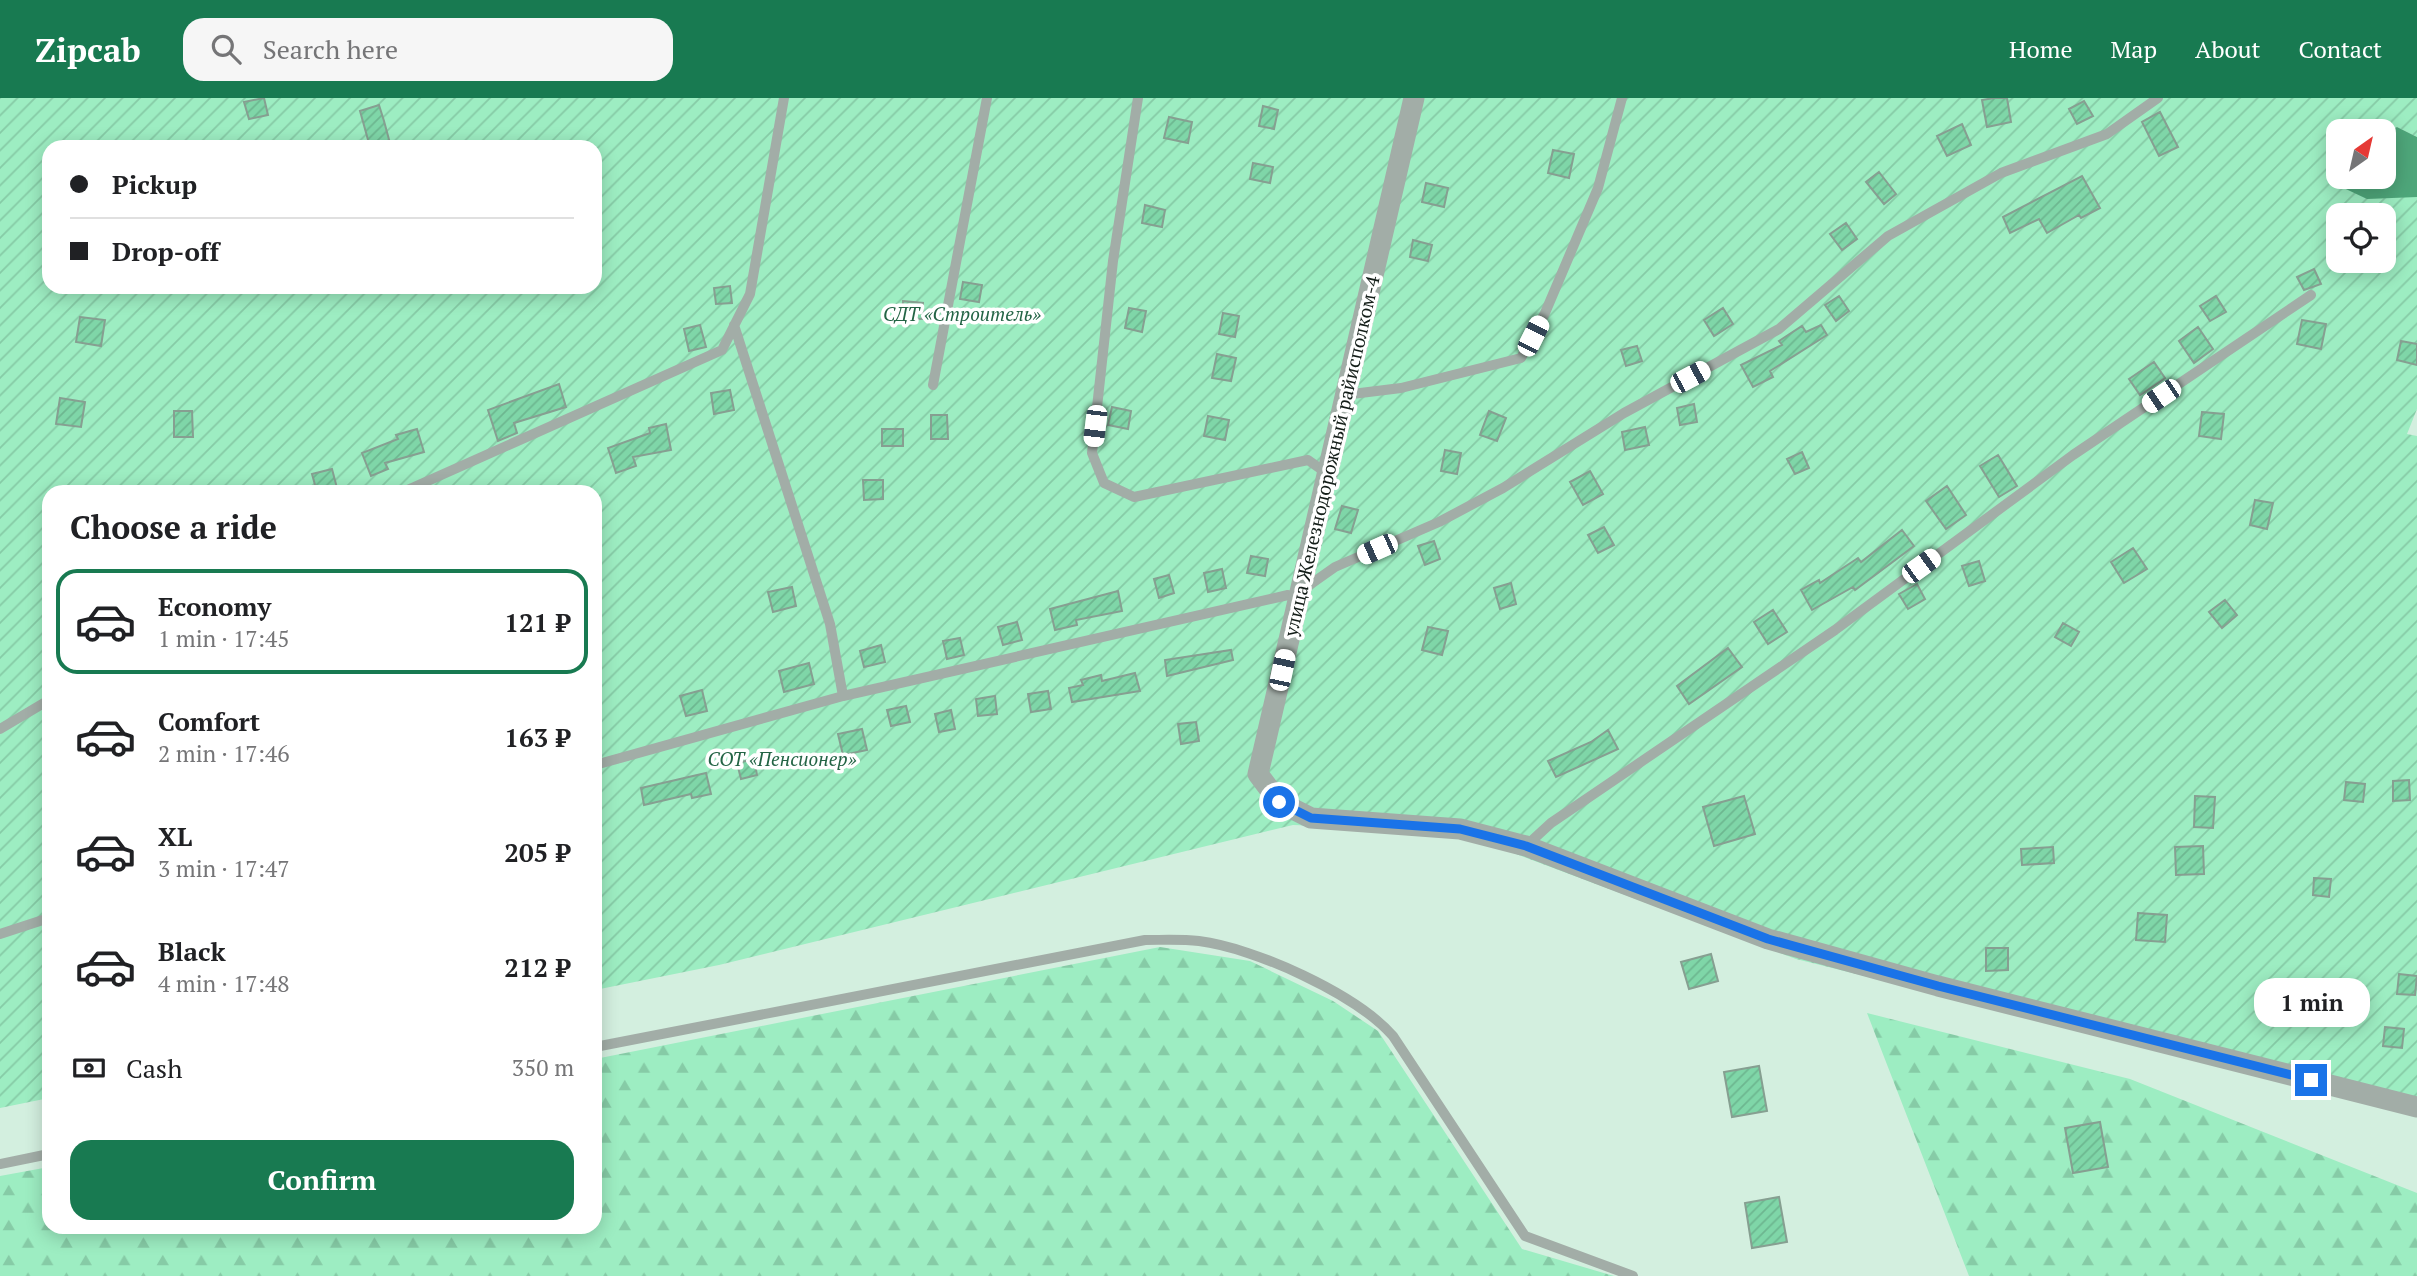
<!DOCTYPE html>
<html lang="en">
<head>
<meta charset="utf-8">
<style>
  :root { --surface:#fff; --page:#f6f6f6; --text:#202124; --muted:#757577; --line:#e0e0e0; --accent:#187a51 }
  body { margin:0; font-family:"PT Serif",serif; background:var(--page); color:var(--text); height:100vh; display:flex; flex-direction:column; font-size:26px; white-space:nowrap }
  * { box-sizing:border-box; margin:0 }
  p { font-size:23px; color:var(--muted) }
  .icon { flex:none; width:38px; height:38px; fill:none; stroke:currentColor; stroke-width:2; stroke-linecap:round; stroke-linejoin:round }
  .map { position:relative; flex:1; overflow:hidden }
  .panel { position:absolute; left:42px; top:387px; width:560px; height:749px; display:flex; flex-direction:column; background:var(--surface); border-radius:21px; box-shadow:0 4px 18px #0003 }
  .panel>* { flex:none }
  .top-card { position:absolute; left:42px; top:42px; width:560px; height:154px; border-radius:21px; box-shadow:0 4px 18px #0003; display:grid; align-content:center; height:154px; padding:0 28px; background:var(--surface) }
  .needle { width:46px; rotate:34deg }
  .buttons { position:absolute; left:2326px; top:21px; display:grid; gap:14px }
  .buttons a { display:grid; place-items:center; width:70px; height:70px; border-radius:14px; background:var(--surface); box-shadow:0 4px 18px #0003; font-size:35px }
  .end { position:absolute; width:32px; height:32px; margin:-16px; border:9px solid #1a73e8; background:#fff; box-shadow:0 0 0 4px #fff }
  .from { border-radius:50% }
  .bubble { position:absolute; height:49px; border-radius:21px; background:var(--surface); box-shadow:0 4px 18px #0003; font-size:23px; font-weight:800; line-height:49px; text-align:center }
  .car { position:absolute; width:21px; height:42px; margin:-21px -10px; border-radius:9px; box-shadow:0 0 5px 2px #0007; background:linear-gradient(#fff 24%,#345 0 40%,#fff 0 76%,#345 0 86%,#fff 0) }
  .top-card b { display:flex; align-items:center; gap:24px; height:66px; font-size:26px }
  .top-card b+b { border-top:2px solid var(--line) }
  .top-card i { width:18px; height:18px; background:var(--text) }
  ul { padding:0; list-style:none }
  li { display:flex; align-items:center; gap:21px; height:105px; margin:0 14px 10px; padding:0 14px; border:4px solid transparent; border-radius:21px }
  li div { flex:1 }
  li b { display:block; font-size:26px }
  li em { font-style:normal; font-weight:800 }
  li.current { border-color:var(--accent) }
  li>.icon { width:63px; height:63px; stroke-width:1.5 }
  h2 { padding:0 28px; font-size:32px; line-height:84px }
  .pay { display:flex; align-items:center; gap:18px; height:77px; padding:0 28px; font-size:26px }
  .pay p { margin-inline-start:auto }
  .primary-button { display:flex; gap:14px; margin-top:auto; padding:14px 28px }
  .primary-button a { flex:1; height:80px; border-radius:21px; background:var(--accent); color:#fff; font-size:28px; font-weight:800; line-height:80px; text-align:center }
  header { display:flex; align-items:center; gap:42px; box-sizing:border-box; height:98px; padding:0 35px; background:var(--accent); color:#fff }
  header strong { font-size:33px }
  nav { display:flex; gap:38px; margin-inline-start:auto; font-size:24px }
  .search { width:490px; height:63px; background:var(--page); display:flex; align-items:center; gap:18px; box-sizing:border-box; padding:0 24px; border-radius:21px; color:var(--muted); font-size:26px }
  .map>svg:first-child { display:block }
  .forest { fill:url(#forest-firs) }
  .garden { fill:url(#garden-furrows); fill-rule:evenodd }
  .water { fill:#4ea67a }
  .building { fill:url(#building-hatch); stroke:#869f91; stroke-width:2 }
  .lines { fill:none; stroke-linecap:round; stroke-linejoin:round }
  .lane { stroke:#a2ada7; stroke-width:10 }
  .street { stroke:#a2ada7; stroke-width:21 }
  .route { stroke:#1a73e8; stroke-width:9 }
  .labels { text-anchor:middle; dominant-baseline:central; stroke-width:7; stroke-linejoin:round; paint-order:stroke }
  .park-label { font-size:19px; font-style:italic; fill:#236445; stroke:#fff }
  .street-label { font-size:19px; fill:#131d18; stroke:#fff }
</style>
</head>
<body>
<header>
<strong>Zipcab</strong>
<div class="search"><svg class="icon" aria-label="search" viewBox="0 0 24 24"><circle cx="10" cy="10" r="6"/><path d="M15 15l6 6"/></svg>Search here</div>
<nav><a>Home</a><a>Map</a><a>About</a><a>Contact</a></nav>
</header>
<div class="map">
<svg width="2417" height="1178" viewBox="0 0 2417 1178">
  <defs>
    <pattern id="forest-firs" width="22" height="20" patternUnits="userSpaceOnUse" patternTransform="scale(1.75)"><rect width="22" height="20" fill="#9dedc2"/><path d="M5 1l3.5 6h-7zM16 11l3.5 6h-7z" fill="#86cba6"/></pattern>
    <pattern id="garden-furrows" width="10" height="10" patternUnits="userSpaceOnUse" patternTransform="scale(1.75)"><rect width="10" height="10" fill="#9dedc2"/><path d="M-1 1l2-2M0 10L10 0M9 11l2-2" fill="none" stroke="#86cba6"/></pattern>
    <pattern id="building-hatch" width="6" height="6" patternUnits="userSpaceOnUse" patternTransform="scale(1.75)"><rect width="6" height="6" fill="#7fd6a8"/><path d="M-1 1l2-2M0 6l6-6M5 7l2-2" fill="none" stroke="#6db790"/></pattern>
  </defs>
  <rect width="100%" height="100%" fill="#d3efdf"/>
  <path class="forest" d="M1160,849L1250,863L1333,903L1378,933L1522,1151L1614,1178H0V1078L49,1069V1129H595V961Z
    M1867,915L2130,981L2417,1095V1178H1969Z"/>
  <path class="garden" d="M0,0H2417V39L2397,29L2384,35L2338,33V66L2332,83L2417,99V311L2407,336L2417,338V1015L1796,861L1455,733L1293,727L719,867L595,892V394H49V1000L0,1010ZM49,49H595V189H49ZM2338,117H2384V163H2338Z"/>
  <path class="water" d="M2397,29L2417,39V99L2367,101L2331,84L2338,66V79H2384V35Z"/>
  <path class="building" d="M264,0L268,17L249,21L244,4Z
    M1994,0H2007L2011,24L1987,29L1982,2Z
    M2084,3L2093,18L2077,26L2069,11Z
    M379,7L384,23L391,49H370L360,13Z
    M1263,8L1278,12L1274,31L1259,28Z
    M2160,14L2178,49L2159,58L2142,24Z
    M1169,19L1192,24L1188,45L1164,40Z
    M1962,26L1971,47L1947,58L1937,38Z
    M1553,52L1574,56L1569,80L1548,75Z
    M1253,65L1273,69L1270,85L1250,81Z
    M1879,74L1896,96L1884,106L1866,84Z
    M2082,78L2100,110L2081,120L2079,117L2047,135L2039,121L2010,135L2003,119Z
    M1426,85L1448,90L1444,109L1422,104Z
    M1145,107L1165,112L1162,129L1142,125Z
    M1846,125L1857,141L1842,152L1830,136Z
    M1413,142L1432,147L1428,163L1410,159Z
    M2314,171L2321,186L2304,192L2297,179Z
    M963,184L982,187L979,204L960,201Z
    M730,188L732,205L716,206L714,190Z
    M1839,198L1849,213L1836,223L1825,207Z
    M2216,198L2226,214L2210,223L2200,208Z
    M903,203L923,205L922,221L902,220Z
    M1129,210L1146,213L1142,234L1125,230Z
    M1723,210L1733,226L1714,238L1704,222Z
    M1223,215L1239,218L1235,239L1219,236Z
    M80,219L105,222L101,248L76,244Z
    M2302,222L2326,226L2321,251L2297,246Z
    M700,227L706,249L689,253L684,231Z
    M1821,227L1827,237L1770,273L1773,279L1753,289L1741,267L1782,247L1779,243L1802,228L1806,234Z
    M2198,229L2213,251L2194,265L2179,243Z
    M2401,243L2417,246V267L2397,262Z
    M1637,248L1642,263L1626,268L1621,252Z
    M1217,256L1236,260L1231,283L1212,280Z
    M2154,264L2165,280L2140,297L2129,281Z
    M559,286L566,309L514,325L517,335L498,343L488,312Z
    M730,292L734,312L714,316L711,295Z
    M60,300L85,304L81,329L56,326Z
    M1694,306L1697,324L1680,327L1677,310Z
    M1112,309L1131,313L1128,331L1108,327Z
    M174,313H192L193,339H174Z
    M1489,313L1506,320L1497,343L1480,337Z
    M2202,314L2224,316L2221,341L2199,338Z
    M931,317H947L948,341H931Z
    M1208,318L1229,322L1225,342L1204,338Z
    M666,326L671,352L633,359L636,368L616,375L608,350L650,335L649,330Z
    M1645,329L1649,347L1625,352L1622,334Z
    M417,331L424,354L385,365L388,371L371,378L362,355L398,341L396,337Z
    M882,331H903V348H882Z
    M1445,352L1461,355L1457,376L1441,373Z
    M1802,354L1809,370L1795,376L1787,361Z
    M1998,357L2017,388L1999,399L1980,368Z
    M332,371L337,390L317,394L312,376Z
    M1590,373L1603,396L1583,407L1570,384Z
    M863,382H883V401L864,402Z
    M1947,388L1966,417L1946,431L1926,403Z
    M2255,402L2273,405L2267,431L2250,427Z
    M1342,408L1358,412L1351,435L1335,431Z
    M1604,429L1614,447L1598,455L1588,437Z
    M1902,432L1914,448L1855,492L1853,489L1812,512L1801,492L1819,482L1820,485L1858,460L1861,464Z
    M1434,443L1440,461L1425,467L1418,448Z
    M2133,450L2147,471L2124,485L2111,464Z
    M1251,458L1268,461L1265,478L1247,475Z
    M1979,463L1985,483L1969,488L1962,468Z
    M1222,471L1226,490L1208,494L1204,475Z
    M1169,477L1174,495L1159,500L1154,481Z
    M1511,485L1516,506L1500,511L1494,490Z
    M1917,486L1925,501L1908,511L1899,496Z
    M792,489L796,508L773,514L768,494Z
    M1118,493L1122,513L1076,522L1077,527L1055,532L1050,511Z
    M2225,502L2237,517L2222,530L2209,514Z
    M1773,512L1787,534L1768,546L1754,524Z
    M1017,524L1022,542L1003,547L998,529Z
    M2063,525L2079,534L2071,548L2055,539Z
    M1428,529L1448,533L1442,557L1422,552Z
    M960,540L964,557L947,561L943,543Z
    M881,547L885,564L864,569L860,553Z
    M1728,550L1742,569L1689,606L1677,588Z
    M1231,552L1233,562L1167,578L1165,562Z
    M809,565L814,586L784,594L779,573Z
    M1135,575L1140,593L1072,604L1069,590L1083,587L1081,582L1101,577L1102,583Z
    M702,592L707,613L686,618L680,598Z
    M1048,593L1051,611L1031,614L1028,596Z
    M995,598L997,616L978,618L976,601Z
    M906,608L910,624L891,628L887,612Z
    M951,612L955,631L939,634L935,616Z
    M1196,624L1199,643L1181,646L1178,626Z
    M862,631L867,652L843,657L838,636Z
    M1608,632L1618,651L1556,679L1548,663L1591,644Z
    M754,661L757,677L741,681L737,665Z
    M706,675L711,696L692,700L691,696L644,707L641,690Z
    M2409,682L2410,702L2393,703V683Z
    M2346,684L2365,686L2363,704L2344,702Z
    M1744,698L1755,736L1714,748L1703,709Z
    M2195,698L2215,699L2213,730L2194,729Z
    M2203,748L2204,776L2176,777L2175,749Z
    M2053,749L2054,765L2022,767L2021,751Z
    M2314,780L2331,781L2329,799L2313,797Z
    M2138,815L2167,817L2165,844L2136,842Z
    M1986,850H2008V872L1986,873Z
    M1711,856L1718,883L1689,891L1681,864Z
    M2399,876L2417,878L2415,897L2397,896Z
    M2385,929L2404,931L2402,950L2383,948Z
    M1759,968L1767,1013L1732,1019L1724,974Z
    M2100,1024L2108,1069L2073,1075L2065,1030Z
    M1779,1099L1787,1144L1752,1150L1745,1105Z"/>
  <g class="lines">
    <path class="lane" d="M1138,0L1113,163L1092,355L1104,385L1134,399L1308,362L1325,374
      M734,227L830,526L843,598
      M933,287L987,0
      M1344,297L1401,290L1521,260L1545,215L1598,90L1622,0
      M403,394L722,252L750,196L784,0
      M1301,493L1335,469L1439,424L1503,390L1624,315L1779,231L1888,138L2001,75L2107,36L2158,0
      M0,631L49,602
      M595,667L843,598L1288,497
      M1526,748L1551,725L1835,532L2073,357L2311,197
      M0,836L49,820
      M595,949L1145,842C1163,842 1181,841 1199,843C1255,850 1356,896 1393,938L1525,1138L1633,1178
      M0,1066L49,1056"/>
    <path class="street" d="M1414,0L1258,676L1279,704L1311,720L1460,731L1526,748L1768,841L1938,888L2417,1009"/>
  </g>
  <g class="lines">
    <path class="route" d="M1279,704L1311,720L1460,731L1526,748L1768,841L1938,888L2311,982"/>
  </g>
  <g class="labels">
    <g class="park-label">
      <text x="962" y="215">СДТ «Строитель»</text>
      <text x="782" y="660">СОТ «Пенсионер»</text>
    </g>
    <g class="street-label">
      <text transform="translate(1331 358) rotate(-77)">улица Железнодорожный райисполком-4</text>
    </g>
  </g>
</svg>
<div class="buttons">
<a><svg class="needle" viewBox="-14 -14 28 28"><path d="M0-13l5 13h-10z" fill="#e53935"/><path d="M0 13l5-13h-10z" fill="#757577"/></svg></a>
<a><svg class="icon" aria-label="locate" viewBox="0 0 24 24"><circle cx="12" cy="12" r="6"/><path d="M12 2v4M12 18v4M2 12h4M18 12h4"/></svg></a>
</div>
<i class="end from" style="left:1279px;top:704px"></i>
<i class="end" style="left:2311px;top:982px"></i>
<div class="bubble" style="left:2254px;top:880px;width:116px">1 min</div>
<i class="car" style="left:1533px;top:238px;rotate:27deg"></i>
<i class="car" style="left:1690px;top:279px;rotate:62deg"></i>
<i class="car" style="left:2161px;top:298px;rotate:236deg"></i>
<i class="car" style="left:1095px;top:328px;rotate:187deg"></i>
<i class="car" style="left:1377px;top:451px;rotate:246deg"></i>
<i class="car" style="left:1921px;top:468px;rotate:54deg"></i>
<i class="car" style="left:1282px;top:572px;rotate:12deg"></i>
<div class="top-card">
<b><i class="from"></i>Pickup</b>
<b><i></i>Drop-off</b>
</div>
<section class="panel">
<h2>Choose a ride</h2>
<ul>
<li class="current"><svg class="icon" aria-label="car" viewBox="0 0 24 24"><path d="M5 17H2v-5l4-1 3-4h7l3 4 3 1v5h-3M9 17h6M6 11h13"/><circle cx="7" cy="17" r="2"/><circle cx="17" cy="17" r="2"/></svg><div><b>Economy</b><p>1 min · 17:45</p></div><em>121 ₽</em></li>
<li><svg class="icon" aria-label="car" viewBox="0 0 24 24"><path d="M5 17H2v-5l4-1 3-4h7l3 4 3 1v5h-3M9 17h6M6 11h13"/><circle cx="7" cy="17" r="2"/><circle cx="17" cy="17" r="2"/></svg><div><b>Comfort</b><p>2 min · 17:46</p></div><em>163 ₽</em></li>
<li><svg class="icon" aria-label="car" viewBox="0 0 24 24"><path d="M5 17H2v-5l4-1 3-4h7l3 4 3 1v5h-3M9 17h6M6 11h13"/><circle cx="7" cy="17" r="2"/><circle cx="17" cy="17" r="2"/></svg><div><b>XL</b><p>3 min · 17:47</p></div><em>205 ₽</em></li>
<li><svg class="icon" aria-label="car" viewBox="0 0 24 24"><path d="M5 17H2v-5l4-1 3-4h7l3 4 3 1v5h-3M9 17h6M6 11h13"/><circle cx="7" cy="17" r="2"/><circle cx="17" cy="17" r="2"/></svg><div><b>Black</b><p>4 min · 17:48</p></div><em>212 ₽</em></li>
</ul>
<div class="pay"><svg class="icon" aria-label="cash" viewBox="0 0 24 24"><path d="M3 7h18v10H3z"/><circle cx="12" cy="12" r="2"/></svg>Cash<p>350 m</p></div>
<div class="primary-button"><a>Confirm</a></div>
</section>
</div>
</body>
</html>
